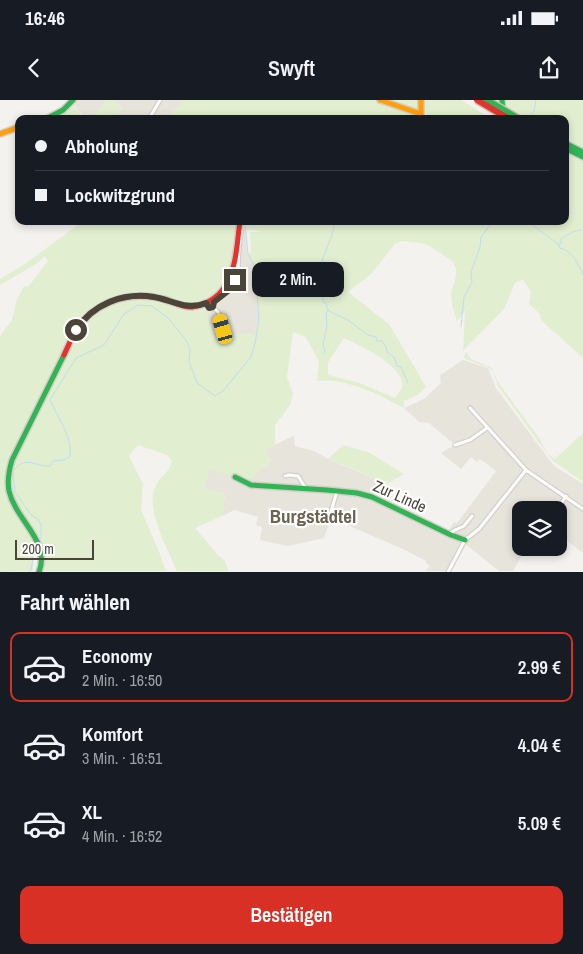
<!DOCTYPE html>
<html lang="de">
<head>
<meta charset="utf-8">
<style>
  :root { --surface:#171b24; --page:#242831; --text:#f1f3f6; --muted:#9ea1a6; --line:#363941; --accent:#d93025 }
  body { margin:0; font-family:"Archivo Narrow",sans-serif; background:var(--page); color:var(--text); height:100vh; display:flex; flex-direction:column; font-size:19px; white-space:nowrap }
  * { box-sizing:border-box; margin:0 }
  p { font-size:16px; color:var(--muted) }
  .icon { flex:none; width:28px; height:28px; fill:none; stroke:currentColor; stroke-width:2; stroke-linecap:round; stroke-linejoin:round }
  .map { position:relative; height:472px; overflow:hidden }
  .sheet { display:flex; flex-direction:column; background:var(--surface); flex:1 }
  .sheet>* { flex:none }
  .hud { position:absolute; left:15px; top:15px; width:554px; height:110px; border-radius:10px; box-shadow:0 2px 8px #0003; display:grid; align-content:center; height:110px; padding:0 20px; background:var(--surface) }
  .fabs { position:absolute; left:512px; top:401px; display:grid; gap:10px }
  .fabs a { display:grid; place-items:center; width:55px; height:55px; border-radius:10px; background:var(--surface); box-shadow:0 2px 8px #0003; font-size:25px }
  .scale { position:absolute; left:15px; bottom:12px; width:79px; box-sizing:border-box; padding-left:5px; border:2px solid #4b4439; border-top:0; font-size:14px; line-height:18px; white-space:nowrap; color:#4b4439; -webkit-text-stroke:4px #fff; paint-order:stroke }
  .end { position:absolute; width:22px; height:22px; margin:-11px; border:6px solid #4b4439; background:#fff; box-shadow:0 0 0 2px #fff }
  .from { border-radius:50% }
  .bubble { position:absolute; height:35px; border-radius:10px; background:var(--surface); box-shadow:0 2px 8px #0003; font-size:16px; font-weight:600; line-height:35px; text-align:center }
  .car { position:absolute; width:15px; height:30px; margin:-15px -8px; border-radius:6px; box-shadow:0 0 4px 1px #0007; background:linear-gradient(#f5c518 24%,#345 0 40%,#f5c518 0 76%,#345 0 86%,#f5c518 0) }
  .hud b { display:flex; align-items:center; gap:18px; height:48px; font-size:19px }
  .hud b+b { border-top:1px solid var(--line) }
  .hud i { width:12px; height:12px; background:var(--text) }
  ul { padding:0; list-style:none }
  li { display:flex; align-items:center; gap:15px; height:70px; margin:0 10px 8px; padding:0 10px; border:2px solid transparent; border-radius:10px }
  li div { flex:1 }
  li b { display:block; font-size:19px }
  li em { font-style:normal; font-weight:600 }
  li.active { border-color:var(--accent) }
  li>.icon { width:45px; height:45px; stroke-width:1.5 }
  h2 { padding:0 20px; font-size:22px; line-height:60px }
  .button { display:flex; gap:10px; margin-top:auto; padding:10px 20px }
  .button a { flex:1; height:58px; border-radius:10px; background:var(--accent); color:#fff; font-size:20px; font-weight:600; line-height:58px; text-align:center }
  .status { display:flex; justify-content:space-between; align-items:center; height:35px; padding:0 25px; background:var(--surface); direction:ltr }
  .status svg { height:14px; fill:currentColor }
  header { display:flex; justify-content:space-between; align-items:center; height:65px; padding:0 20px; background:var(--surface); font-size:22px; font-weight:600 }
  .map>svg:first-child { display:block }
  .residential { fill:#e7e4dc }
  .green { fill:#e1eecf; fill-rule:evenodd }
  .lines { fill:none; stroke-linecap:round; stroke-linejoin:round }
  .stream { stroke:#c0ddf1; stroke-width:1 }
  .street-casing { stroke:#d2d0cb; stroke-width:5.5 }
  .fast-casing { stroke:#d3cfc5; stroke-width:8 }
  .slow-casing { stroke:#d3cfc5; stroke-width:8 }
  .jam-casing { stroke:#d3cfc5; stroke-width:8 }
  .street { stroke:#fdfdfc; stroke-width:3 }
  .fast { stroke:#30b455; stroke-width:5 }
  .slow { stroke:#ff9f0a; stroke-width:5 }
  .jam { stroke:#e5322d; stroke-width:5 }
  .fast-bridge-casing { stroke:#ccbfa9; stroke-width:9; stroke-linecap:butt }
  .jam-bridge-casing { stroke:#ccbfa9; stroke-width:9; stroke-linecap:butt }
  .fast-bridge { stroke:#30b455; stroke-width:6 }
  .jam-bridge { stroke:#e5322d; stroke-width:6 }
  .route { stroke:#4b4439; stroke-width:6 }
  .labels { text-anchor:middle; dominant-baseline:central; stroke-width:4.5; stroke-linejoin:round; paint-order:stroke }
  .street-label { font-size:16px; fill:#4b4439; stroke:#fff }
  .quarter-label { font-size:19px; font-weight:bold; fill:#6e6250; stroke:#fff }
</style>
</head>
<body>
<div class="status"><b>16:46</b><svg viewBox="0 0 49 12"><path d="M0 12V9h3v3zM5 12V6h3v6zM10 12V3h3v9zM15 12V0h3v12zM26 1h20v11H26zM47 4h2v5h-2z"/></svg></div>
<header><svg class="icon" aria-label="back" viewBox="0 0 24 24"><path d="M15 5l-7 7 7 7"/></svg>Swyft<svg class="icon" aria-label="share" viewBox="0 0 24 24"><path d="M12 15V3M7 8l5-5 5 5M5 13v7h14v-7"/></svg></header>
<div class="map">
<svg width="583" height="472" viewBox="0 0 583 472">
  <rect width="100%" height="100%" fill="#f4f2ee"/>
  <path class="residential" d="M75,0H107L91,19H87L72,4Z
    M113,0H182V3L166,19H113L122,8Z
    M237,129H246L248,154L255,167L259,219L256,234L228,235L215,240L203,203L222,188L231,167Z
    M463,260L488,268L496,288L554,366L583,384V453L559,435V410H521V448H526L513,471H499L464,443L448,471H426L430,466L426,463V461L405,450L331,418L324,438L288,446L260,440L262,427L256,425L258,417L234,410L222,416L225,394L204,389L209,368L248,381L265,349L294,336L295,346L314,351L328,359L373,378L384,386L372,397L447,433L454,422L457,423L496,371L480,359L477,362L471,357L461,369L441,353L455,345L429,323L419,322L404,308L418,302L425,298L441,283L440,275Z"/>
  <path class="green" d="M107,0H113L123,8L113,19H91Z
    M182,0H377L423,19H166L182,3Z
    M384,0H420L421,11L419,13Z
    M422,0H461L492,19H431V17L428,16L424,12Z
    M504,0H583V258L541,220L540,214L529,204L531,192L523,179L515,183L504,209L463,251L465,212L477,196L457,221L453,209L451,194L456,176V168L452,161L428,145L421,143L402,141L395,144L371,174L348,192L389,224L426,287L419,294L404,301V308C383,296 341,276 317,281L319,262L306,237L293,232L287,277L293,294L290,305L275,325V344L265,349L272,361L248,381L209,369L204,389L225,394L222,416L195,428L219,456L224,460L229,471H177C168,450 147,412 154,390C157,378 170,373 172,361L167,355L138,345L129,356L143,384L141,410L158,449L166,471H41C51,445 27,429 16,408C11,398 10,388 8,377L5,375C2,404 25,422 36,446C31,454 35,463 33,471L0,472V236L12,220L17,199L24,186L28,187L48,161L45,156L36,164L0,185V179L25,164L83,121H238C232,154 236,185 203,203L215,239L228,235L256,234L259,219L255,167L248,154L251,152L250,132H261V131L240,129L241,121H565V19H506ZM344,238C358,244 408,268 402,288C400,291 397,295 395,298L360,283L328,275V262Z
    M73,6L86,19H51L69,8L70,9Z
    M466,252L471,259L492,268L498,282L511,300L540,339C543,347 547,355 555,359L583,333V382L553,361L548,355L498,286L493,271L487,267L465,259L464,257Z
    M343,345L370,353L404,374L384,386C367,373 348,367 328,359Z"/>
  <g class="lines">
    <path class="stream" d="M528,19L534,11L536,0
      M335,121L332,135L324,155L319,172L321,177L319,188L322,191L323,202L326,203L328,210L333,213L348,220L368,235L376,237L377,241H382L386,247L387,252L394,257L397,266L401,267L408,283
      M527,121L558,144L560,148C573,151 578,164 583,175
      M559,144H561V139C566,135 575,130 581,130
      M461,227L464,197L472,182L471,172L480,147L481,137L493,121
      M325,253L323,244L327,226L326,213L328,210
      M30,472C36,457 27,453 41,438V425L38,419L31,415L15,392L13,372C24,354 35,367 50,366L53,361L63,360L70,357C72,336 58,318 50,300L76,258L104,245L124,214L138,205L152,206L168,218L186,240L190,249L189,261L197,283L215,296L223,291L251,257L255,243L259,219L255,167L248,154L245,125L246,121"/>
    <defs>
      <path id="street" d="M149,19L160,0
        M239,178L241,181L242,187
        M206,203L209,208L213,207L214,202L227,191L235,180L239,178C236,164 240,146 241,131L238,130
        M213,207L218,212L223,229
        M470,308L526,370L583,409
        M455,345L470,340L487,328
        M285,376L289,375L298,376L306,389
        M557,410L566,396
        M330,415L337,391
        M449,434L455,430L464,426L472,416
        M448,472L465,440L479,429L526,370"/>
      <path id="fast" d="M502,0L503,10
        M46,19L63,10L73,0
        M565,43L583,52
        M565,48L583,57
        M235,377L251,385L327,390L357,393L372,397L451,435L465,440
        M39,472C51,441 16,421 9,391C7,380 9,370 12,360L64,255"/>
      <path id="slow" d="M380,0L421,14V0
        M0,34L19,27"/>
      <path id="jam" d="M64,255C69,244 74,231 82,222C102,199 134,191 163,199C172,201 183,208 192,207C205,205 217,198 224,188C237,169 237,142 240,121"/>
    </defs>
    <use href="#street" class="street-casing"/>
    <use href="#fast" class="fast-casing"/>
    <use href="#slow" class="slow-casing"/>
    <use href="#jam" class="jam-casing"/>
    <use href="#street" class="street"/>
    <use href="#fast" class="fast"/>
    <use href="#slow" class="slow"/>
    <use href="#jam" class="jam"/>
    <defs>
      <path id="fast-bridge" d="M487,0L519,19"/>
      <path id="jam-bridge" d="M477,0L509,19"/>
    </defs>
    <use href="#fast-bridge" class="fast-bridge-casing"/>
    <use href="#jam-bridge" class="jam-bridge-casing"/>
    <use href="#fast-bridge" class="fast-bridge"/>
    <use href="#jam-bridge" class="jam-bridge"/>
  </g>
  <g class="lines">
    <path class="route" d="M76,230C93,204 123,192 154,197C172,200 187,211 206,203L209,208L213,207L214,202L228,191L235,180"/>
  </g>
  <g class="labels">
    <g class="street-label">
      <text transform="translate(400 396) rotate(24)">Zur Linde</text>
    </g>
    <g class="quarter-label">
      <text x="313" y="416">Burgstädtel</text>
    </g>
  </g>
</svg>
<div class="fabs">
<a><svg class="icon" aria-label="layers" viewBox="0 0 24 24"><path d="M12 4l9 5-9 5-9-5zM3 14l9 5 9-5"/></svg></a>
</div>
<div class="scale">200 m</div>
<i class="end from" style="left:76px;top:230px"></i>
<i class="end" style="left:235px;top:180px"></i>
<div class="bubble" style="left:252px;top:162px;width:92px">2 Min.</div>
<i class="car" style="left:223px;top:229px;rotate:344deg"></i>
<div class="hud">
<b><i class="from"></i>Abholung</b>
<b><i></i>Lockwitzgrund</b>
</div>
</div>
<section class="sheet">
<h2>Fahrt wählen</h2>
<ul>
<li class="active"><svg class="icon" aria-label="car" viewBox="0 0 24 24"><path d="M5 17H2v-5l4-1 3-4h7l3 4 3 1v5h-3M9 17h6M6 11h13"/><circle cx="7" cy="17" r="2"/><circle cx="17" cy="17" r="2"/></svg><div><b>Economy</b><p>2 Min. · 16:50</p></div><em>2.99 €</em></li>
<li><svg class="icon" aria-label="car" viewBox="0 0 24 24"><path d="M5 17H2v-5l4-1 3-4h7l3 4 3 1v5h-3M9 17h6M6 11h13"/><circle cx="7" cy="17" r="2"/><circle cx="17" cy="17" r="2"/></svg><div><b>Komfort</b><p>3 Min. · 16:51</p></div><em>4.04 €</em></li>
<li><svg class="icon" aria-label="car" viewBox="0 0 24 24"><path d="M5 17H2v-5l4-1 3-4h7l3 4 3 1v5h-3M9 17h6M6 11h13"/><circle cx="7" cy="17" r="2"/><circle cx="17" cy="17" r="2"/></svg><div><b>XL</b><p>4 Min. · 16:52</p></div><em>5.09 €</em></li>
</ul>
<div class="button"><a>Bestätigen</a></div>
</section>
</body>
</html>
